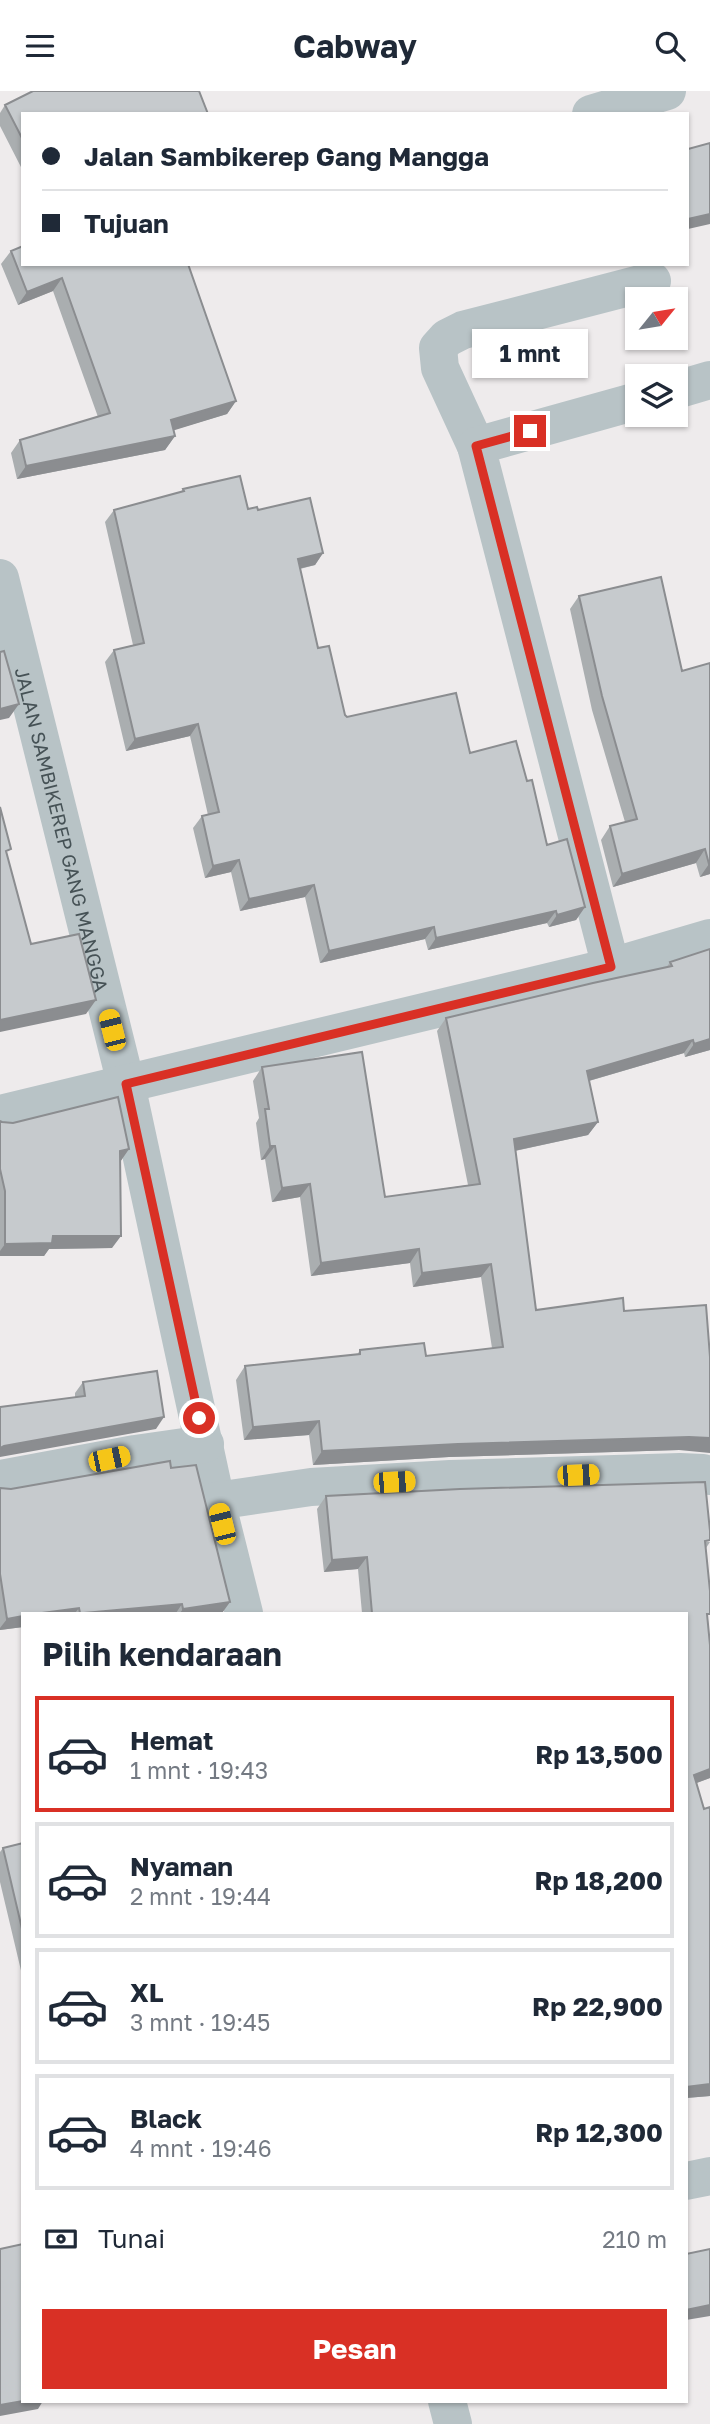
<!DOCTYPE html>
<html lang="id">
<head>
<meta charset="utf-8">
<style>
  :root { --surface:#fff; --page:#f6f6f7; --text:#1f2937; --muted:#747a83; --line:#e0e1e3; --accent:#d93025 }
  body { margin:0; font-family:"Golos Text",sans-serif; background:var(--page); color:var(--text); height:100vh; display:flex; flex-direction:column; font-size:26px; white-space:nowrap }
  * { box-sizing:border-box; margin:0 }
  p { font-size:23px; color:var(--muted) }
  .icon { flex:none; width:38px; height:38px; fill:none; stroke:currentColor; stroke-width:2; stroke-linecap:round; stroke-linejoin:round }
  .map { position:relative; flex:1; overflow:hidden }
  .drawer { position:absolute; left:21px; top:1521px; width:667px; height:791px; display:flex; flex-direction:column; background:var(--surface); border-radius:0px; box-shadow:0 2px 5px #0004 }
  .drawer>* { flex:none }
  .guide { position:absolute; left:21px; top:21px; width:668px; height:154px; border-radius:0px; box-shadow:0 2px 5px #0004; display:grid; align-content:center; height:154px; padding:0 21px; background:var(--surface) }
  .needle { width:46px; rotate:60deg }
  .controls { position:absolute; left:625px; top:196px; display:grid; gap:14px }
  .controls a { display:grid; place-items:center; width:63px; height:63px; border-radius:0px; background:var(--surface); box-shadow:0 2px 5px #0004; font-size:35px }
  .end { position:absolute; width:32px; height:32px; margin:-16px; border:9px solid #d93025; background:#fff; box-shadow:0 0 0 4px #fff }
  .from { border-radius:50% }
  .bubble { position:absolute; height:49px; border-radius:0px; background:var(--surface); box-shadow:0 2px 5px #0004; font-size:23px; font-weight:700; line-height:49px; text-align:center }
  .car { position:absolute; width:21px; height:42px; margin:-21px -10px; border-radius:9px; box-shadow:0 0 5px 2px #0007; background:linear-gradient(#f5c518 24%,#345 0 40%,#f5c518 0 76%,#345 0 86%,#f5c518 0) }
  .guide b { display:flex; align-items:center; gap:24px; height:66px; font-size:26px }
  .guide b+b { border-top:2px solid var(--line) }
  .guide i { width:18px; height:18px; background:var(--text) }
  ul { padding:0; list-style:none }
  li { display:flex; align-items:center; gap:21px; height:116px; margin:0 14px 10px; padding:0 7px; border:4px solid var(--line); border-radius:0px }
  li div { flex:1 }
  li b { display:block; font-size:26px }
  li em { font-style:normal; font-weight:700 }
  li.selected { border-color:var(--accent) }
  li>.icon { width:63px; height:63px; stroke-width:1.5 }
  h2 { padding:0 21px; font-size:32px; line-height:84px }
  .pay { display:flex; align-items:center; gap:18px; height:77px; padding:0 21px; font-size:26px }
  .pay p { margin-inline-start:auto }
  .action { display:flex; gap:14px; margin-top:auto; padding:14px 21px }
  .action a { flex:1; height:80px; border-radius:0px; background:var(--accent); color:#fff; font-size:28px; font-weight:700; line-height:80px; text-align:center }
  header { display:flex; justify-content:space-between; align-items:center; height:91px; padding:0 21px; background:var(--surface); font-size:32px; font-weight:700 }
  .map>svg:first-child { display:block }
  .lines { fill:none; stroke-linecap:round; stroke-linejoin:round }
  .minor { stroke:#b8c3c6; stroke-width:38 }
  .wall { fill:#aaaeb0 }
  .shaded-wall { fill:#8b8d90 }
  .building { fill:#c6cacd; stroke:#8b8d90; stroke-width:2 }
  .route { stroke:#d93025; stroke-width:9 }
  .labels { text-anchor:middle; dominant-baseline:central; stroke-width:7; stroke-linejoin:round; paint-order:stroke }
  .street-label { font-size:19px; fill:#465256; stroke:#fff }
</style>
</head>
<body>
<header><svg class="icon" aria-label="menu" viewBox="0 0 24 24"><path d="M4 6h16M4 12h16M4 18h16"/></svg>Cabway<svg class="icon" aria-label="search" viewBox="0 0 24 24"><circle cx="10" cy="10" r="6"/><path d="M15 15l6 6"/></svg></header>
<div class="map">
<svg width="710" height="2333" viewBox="0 0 710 2333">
  <rect width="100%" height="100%" fill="#eeebec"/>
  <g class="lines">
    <g class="minor">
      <path d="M591,23L667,0"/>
      <path d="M676,299L710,289"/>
      <path d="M476,355L440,277L438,257L447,247L463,239L652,190"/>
      <path id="s1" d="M0,487L126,993L216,1410L244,1522"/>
      <path d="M611,876L476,355L637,310"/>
      <path d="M0,1023L611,876L710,847"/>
      <path d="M0,1388L135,1363L205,1353"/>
      <path d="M216,1410L311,1396L450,1388L680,1381L703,1382L710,1385"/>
      <path d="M686,2090L710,2085"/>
      <path d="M447,2310L453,2333"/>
    </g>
  </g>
  <path class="wall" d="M5,14L23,23V80L0,35V22Z
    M11,160L188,173L236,310L227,323L173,339L175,345L165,359L17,388L11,362L20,349L98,326L53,200L18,214L1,173Z
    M183,398L248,418L258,419L323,462L315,474L300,478L318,557L345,624L347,626L470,662L527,690L547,754L585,816L576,829L549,836L547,832L428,859L425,848L320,872L305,806L240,820L231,781L205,787L193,737L202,725L208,724L190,645L126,660L105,571L114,559L133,554L105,431L114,419L181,401Z
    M579,505L682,580L710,572V783L700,786L696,772L613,796L601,749L610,735L625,731L592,619L570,518Z
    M670,871L710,959L685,966L684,962L589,990L598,1031L588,1044L515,1060L536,1219L624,1220L679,1359L449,1366L313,1374L309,1344L244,1349L236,1289L245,1275L357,1264L360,1259L426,1265L492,1257L481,1186L413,1196L410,1172L311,1185L300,1106L272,1111L265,1068L261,1069L256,1032L259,1027L253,990L262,976L385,1106L468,1094L437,940L446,927L666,877Z
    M0,1030L129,1058L120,1071L112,1157L49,1158L44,1165H0Z
    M83,1291L156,1338L75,1306V1302Z
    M171,1377L230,1511L222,1522H23V1536L0,1539V1397L11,1398Z
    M326,1405L710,1451L706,1457L708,1529L710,1554V1687L696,1692L710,2005L686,2007V1522H362L358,1478L324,1481L317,1418Z
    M23,1752V1888L0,1791V1761L3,1757Z"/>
  <path class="shaded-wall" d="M710,123V133L688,138V128Z
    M62,187L53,200L18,214L27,201Z
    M236,310L227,323L162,343L171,329Z
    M175,345L165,359L17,388L26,375Z
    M323,462L315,474L289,480L298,468Z
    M19,613L9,627L0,629V618Z
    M198,633L190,645L126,660L135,648Z
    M705,758L696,772L613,796L622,783Z
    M239,769L231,781L205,787L213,775Z
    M710,772V783L700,786L709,773Z
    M314,794L305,806L240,820L249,808Z
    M585,816L576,829L549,836L557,824Z
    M556,820L547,832L428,859L436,847Z
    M434,836L425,848L320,872L329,860Z
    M96,909L86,923L0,941V929Z
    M710,948V959L685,966L694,953Z
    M693,949L684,962L578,993L587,980Z
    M598,1031L588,1044L504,1062L514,1048Z
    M270,1055H275L265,1068L261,1069Z
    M129,1058L120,1071V1060Z
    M310,1093L300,1106L272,1111L282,1097Z
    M53,1145H121L112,1157L49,1158L44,1165H0V1160L5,1153Z
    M419,1158L410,1172L311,1185L321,1172Z
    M491,1173L481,1186L413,1196L422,1182Z
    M164,1326L156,1338L0,1366V1357L4,1355Z
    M319,1330L309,1344L244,1349L253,1336Z
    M689,1346L710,1347V1362L679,1359L449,1366L313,1374L322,1360L458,1353Z
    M367,1466L358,1478L324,1481L332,1469Z
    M230,1511L222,1522H180L183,1518Z
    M182,1513L176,1522H84Z
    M79,1517L75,1522H42Z
    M23,1525V1536L0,1539V1537L7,1528Z
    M710,1678V1687L686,1696L694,1684Z
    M710,1993V2005L686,2007V1996Z
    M710,2214V2225L686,2229V2219Z
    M23,2310H43L38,2318L0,2325V2314Z"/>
  <path class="building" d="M33,0H199L208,23H23V49L5,14Z
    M710,52V123L688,128V58Z
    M23,155V173H188L236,310L171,329L175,345L26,375L20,349L110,322L62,187L27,201L11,160Z
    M240,385L248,418L257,416L258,419L310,407L323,462L298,468L318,557L329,555L345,624L347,626L456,602L470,662L516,650L527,690L532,689L547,754L567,748L585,816L557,824L556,820L436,847L434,836L329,860L314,794L249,808L239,769L213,775L202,725L219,721L198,633L135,648L114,559L144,552L114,419L184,400L183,398Z
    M661,486L682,580L710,572V772L709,773L705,758L622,783L610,735L637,728L602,605L579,505Z
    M4,560L19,613L0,618V561Z
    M0,716L11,758L6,760L31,853L79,843L96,909L0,929Z
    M710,858V948L694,953L693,949L587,980L598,1031L514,1048L536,1219L623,1207L624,1220L706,1214L710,1266V1347L689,1346L458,1353L322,1360L319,1330L253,1336L245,1275L360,1263V1259L424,1252L426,1265L503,1256L491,1173L422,1182L419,1158L321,1172L310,1093L282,1097L275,1055H270L265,1018H269L262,976L362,961L385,1106L480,1093L446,927L593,892L672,875L670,871Z
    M118,1006L129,1058L120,1060L121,1145H53L52,1152L5,1153V1100L0,1078V1030L2,1031L13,1032Z
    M157,1280L164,1326L4,1355L0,1357V1316L85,1305L83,1291Z
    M170,1370L171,1377L196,1374L230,1511L183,1518L182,1513L84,1522H80L79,1517L42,1522H23V1525L7,1528L0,1483V1397L11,1398Z
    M705,1391L710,1440V1449L705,1450L710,1500V1523H707L710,1554V1678L694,1684L704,1718L710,1716V1993L686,1996V1522H372L367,1466L332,1469L326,1405L460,1398Z
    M23,1752V1842L3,1757Z
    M23,2153V2310L0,2314V2158Z
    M710,2158V2214L686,2219V2163Z"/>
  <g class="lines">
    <path class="route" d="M199,1327L126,993L611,876L476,355L530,340"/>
  </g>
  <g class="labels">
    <g class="street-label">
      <text stroke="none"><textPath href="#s1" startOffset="259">JALAN SAMBIKEREP GANG MANGGA</textPath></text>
    </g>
  </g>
</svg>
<div class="controls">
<a><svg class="needle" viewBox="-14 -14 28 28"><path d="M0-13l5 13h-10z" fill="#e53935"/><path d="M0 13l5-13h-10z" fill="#747a83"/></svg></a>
<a><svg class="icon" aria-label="layers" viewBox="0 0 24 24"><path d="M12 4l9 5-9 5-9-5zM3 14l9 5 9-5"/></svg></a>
</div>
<i class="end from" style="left:199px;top:1327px"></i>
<i class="end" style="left:530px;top:340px"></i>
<div class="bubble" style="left:472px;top:238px;width:116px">1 mnt</div>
<i class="car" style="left:112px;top:939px;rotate:346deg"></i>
<i class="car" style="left:109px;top:1368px;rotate:78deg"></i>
<i class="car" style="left:578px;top:1384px;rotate:88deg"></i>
<i class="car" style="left:394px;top:1391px;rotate:87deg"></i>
<i class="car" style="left:222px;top:1433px;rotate:346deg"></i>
<div class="guide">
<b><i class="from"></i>Jalan Sambikerep Gang Mangga</b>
<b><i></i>Tujuan</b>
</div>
<section class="drawer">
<h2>Pilih kendaraan</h2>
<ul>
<li class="selected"><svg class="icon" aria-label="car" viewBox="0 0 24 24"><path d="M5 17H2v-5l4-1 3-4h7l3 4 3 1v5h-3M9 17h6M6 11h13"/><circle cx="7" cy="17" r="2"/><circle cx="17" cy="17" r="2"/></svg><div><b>Hemat</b><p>1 mnt · 19:43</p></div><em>Rp 13,500</em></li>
<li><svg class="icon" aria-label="car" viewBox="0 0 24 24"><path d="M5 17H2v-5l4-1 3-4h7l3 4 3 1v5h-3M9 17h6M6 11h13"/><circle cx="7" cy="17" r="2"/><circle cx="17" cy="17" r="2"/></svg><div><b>Nyaman</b><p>2 mnt · 19:44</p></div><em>Rp 18,200</em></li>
<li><svg class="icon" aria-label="car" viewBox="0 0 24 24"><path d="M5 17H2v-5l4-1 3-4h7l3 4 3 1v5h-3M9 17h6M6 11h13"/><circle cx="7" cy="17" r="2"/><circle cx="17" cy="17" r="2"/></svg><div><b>XL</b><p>3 mnt · 19:45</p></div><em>Rp 22,900</em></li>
<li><svg class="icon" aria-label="car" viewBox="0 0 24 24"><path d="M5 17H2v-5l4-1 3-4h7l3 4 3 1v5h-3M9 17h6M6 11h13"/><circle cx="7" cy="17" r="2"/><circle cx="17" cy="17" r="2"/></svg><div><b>Black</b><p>4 mnt · 19:46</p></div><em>Rp 12,300</em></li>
</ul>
<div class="pay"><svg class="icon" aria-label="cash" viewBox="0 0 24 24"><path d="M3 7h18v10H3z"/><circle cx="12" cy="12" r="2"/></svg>Tunai<p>210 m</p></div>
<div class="action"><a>Pesan</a></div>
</section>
</div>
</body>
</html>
